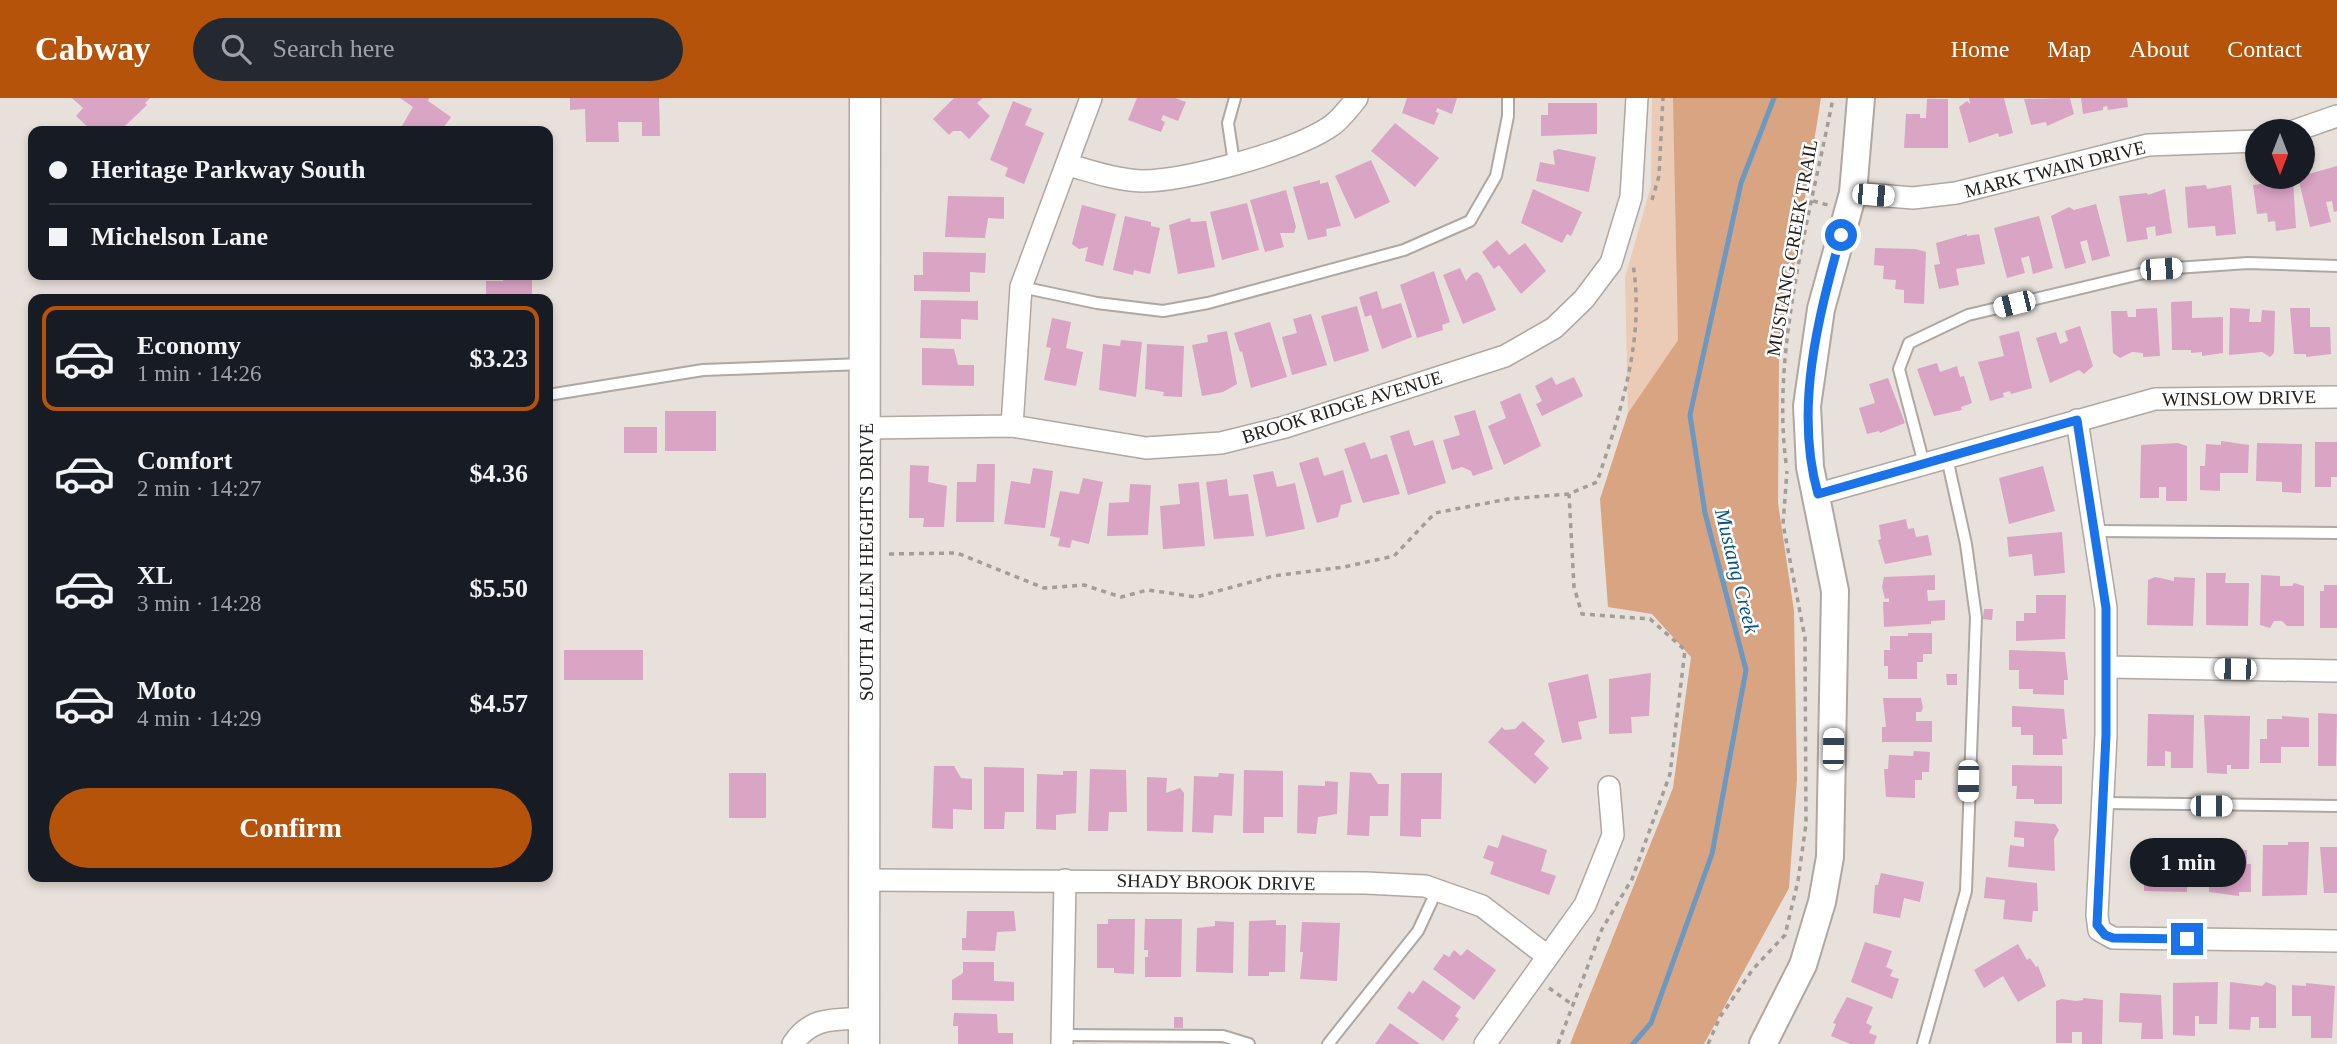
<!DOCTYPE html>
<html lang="en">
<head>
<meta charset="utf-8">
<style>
  :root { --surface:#171b24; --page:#242831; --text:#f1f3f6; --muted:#9ea1a6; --line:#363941; --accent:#b45309 }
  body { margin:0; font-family:"Times New Roman",serif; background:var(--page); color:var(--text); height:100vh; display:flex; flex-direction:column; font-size:26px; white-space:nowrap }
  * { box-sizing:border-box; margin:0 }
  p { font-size:23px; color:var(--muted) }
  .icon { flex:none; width:38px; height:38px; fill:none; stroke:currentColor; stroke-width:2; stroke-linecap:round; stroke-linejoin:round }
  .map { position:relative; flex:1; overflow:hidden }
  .panel { position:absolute; left:28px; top:196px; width:525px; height:588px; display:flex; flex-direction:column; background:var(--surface); border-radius:14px; box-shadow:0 4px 10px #0003 }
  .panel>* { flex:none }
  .guide { position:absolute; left:28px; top:28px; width:525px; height:154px; border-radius:14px; box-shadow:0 4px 10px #0003; display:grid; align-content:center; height:154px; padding:0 21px; background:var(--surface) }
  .needle { width:46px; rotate:180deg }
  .controls { position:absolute; left:2245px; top:21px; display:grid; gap:14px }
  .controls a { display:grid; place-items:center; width:70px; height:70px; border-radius:50%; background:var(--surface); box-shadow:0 4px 10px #0003; font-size:35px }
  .end { position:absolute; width:32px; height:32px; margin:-16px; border:9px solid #1a73e8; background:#fff; box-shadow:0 0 0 4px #fff }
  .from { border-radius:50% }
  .bubble { position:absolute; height:49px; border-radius:24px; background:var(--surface); box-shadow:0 4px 10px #0003; font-size:23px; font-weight:700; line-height:49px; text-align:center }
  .car { position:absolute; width:21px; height:42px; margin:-21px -10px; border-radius:9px; box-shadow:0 0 5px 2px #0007; background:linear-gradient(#fff 24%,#345 0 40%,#fff 0 76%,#345 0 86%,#fff 0) }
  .guide b { display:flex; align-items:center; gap:24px; height:66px; font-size:26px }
  .guide b+b { border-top:2px solid var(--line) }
  .guide i { width:18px; height:18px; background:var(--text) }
  ul { padding:12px 0 0; list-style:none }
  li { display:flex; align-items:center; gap:21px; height:105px; margin:0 14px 10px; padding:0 7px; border:4px solid transparent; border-radius:14px }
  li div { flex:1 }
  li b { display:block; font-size:26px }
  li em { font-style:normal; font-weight:700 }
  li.current { border-color:var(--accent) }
  li>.icon { width:63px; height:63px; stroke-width:1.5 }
  .cta { display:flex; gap:14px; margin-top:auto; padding:14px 21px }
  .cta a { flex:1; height:80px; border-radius:42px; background:var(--accent); color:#fff; font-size:28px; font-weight:700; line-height:80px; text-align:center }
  header { display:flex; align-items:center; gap:42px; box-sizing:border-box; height:98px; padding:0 35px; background:var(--accent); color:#fff }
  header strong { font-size:33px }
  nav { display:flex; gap:38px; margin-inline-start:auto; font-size:24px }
  .search { width:490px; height:63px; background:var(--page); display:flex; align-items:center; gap:18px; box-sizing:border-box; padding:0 24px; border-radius:38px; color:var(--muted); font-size:26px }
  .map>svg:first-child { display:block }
  .green { fill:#eccbb6 }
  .forest { fill:#d8a482 }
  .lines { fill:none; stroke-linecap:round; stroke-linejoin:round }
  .stream { stroke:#6d99c1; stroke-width:5 }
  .building { fill:#daa4c5 }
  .service-casing { stroke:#afa7a2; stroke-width:14 }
  .minor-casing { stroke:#afa7a2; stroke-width:24 }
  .tertiary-casing { stroke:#afa7a2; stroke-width:30 }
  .secondary-casing { stroke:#afa7a2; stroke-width:33 }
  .path { stroke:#a39d99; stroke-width:3.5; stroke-dasharray:5 5; stroke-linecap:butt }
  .service { stroke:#fff; stroke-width:10 }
  .minor { stroke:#fff; stroke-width:21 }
  .tertiary { stroke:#fff; stroke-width:26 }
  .secondary { stroke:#fff; stroke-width:30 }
  .route { stroke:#1a73e8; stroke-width:9 }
  .labels { text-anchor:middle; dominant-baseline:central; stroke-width:5; stroke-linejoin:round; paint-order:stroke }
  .street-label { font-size:19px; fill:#23201e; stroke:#fff }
  .water-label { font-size:21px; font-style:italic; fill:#085386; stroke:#fff }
</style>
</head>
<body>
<header>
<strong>Cabway</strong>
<div class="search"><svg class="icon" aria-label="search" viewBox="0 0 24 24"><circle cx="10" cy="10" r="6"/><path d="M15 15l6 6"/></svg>Search here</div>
<nav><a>Home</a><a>Map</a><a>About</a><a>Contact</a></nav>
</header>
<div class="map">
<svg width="2337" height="946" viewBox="0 0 2337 946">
  <rect width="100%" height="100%" fill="#e8e0da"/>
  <path class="green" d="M1652,0H1675L1678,242L1628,315L1625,180L1651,88Z"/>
  <path class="forest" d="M1673,0H1821L1779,263L1778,405L1794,513L1797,681L1789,790L1704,946H1570L1673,690L1691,559L1652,516L1608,509L1600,401L1628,315L1678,242Z"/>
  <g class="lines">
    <path class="stream" d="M1633,946L1651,925L1712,756L1746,572L1705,415L1690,317L1741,85L1774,0"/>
  </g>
  <path class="building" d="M72,0H150L145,5L147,7L125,28L131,33H98L93,29L91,32L76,18L83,10Z
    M400,0H429L428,3L451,19L441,33H399L413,9Z
    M570,0H659L660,38H642V24H618L619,44H586L585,11L570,12Z
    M954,0H983L977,5L990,18L969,41L961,33H953L949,37L933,21Z
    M1137,0H1175L1186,4L1178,23L1163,17L1161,22L1165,24L1161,34L1128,22Z
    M1407,0H1457L1452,16L1437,10L1436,14L1439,15L1434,27L1402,15Z
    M1969,0H2004L2013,35L1999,39L1998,35L1969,45L1959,9L1967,3L1970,6Z
    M2070,0L2074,16L2047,28L2046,24L2031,27L2024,1Z
    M2081,0H2127L2128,9L2108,12L2107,8L2103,9V12L2083,16Z
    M1927,1H1948V50H1904L1906,16H1920V20H1926Z
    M1013,3L1032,11L1025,27L1044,35L1024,86L1005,78L1008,70L990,62Z
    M1548,5H1597V36L1541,38V17H1548Z
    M1395,25L1439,60L1415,89L1371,53Z
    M1559,51L1596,59L1589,94L1536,83L1540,64L1555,67L1553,53Z
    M1371,62L1390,104L1355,121L1335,78Z
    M2337,68V113L2334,114L2332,103L2326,104L2331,124L2310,129L2298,79Z
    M1320,82V86L1328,84L1341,128L1326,131L1327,138L1308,142L1293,89Z
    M2293,82L2296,130L2276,133L2275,123L2268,124L2267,115L2257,116L2253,87Z
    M2206,87L2207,91L2231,87L2236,136L2216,138L2215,128L2188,130L2185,89Z
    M1533,91L1582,114L1571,138L1567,136L1562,145L1521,125Z
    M2165,91L2172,135L2156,138L2155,128L2146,130L2148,141L2127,144L2119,98L2147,95L2148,97Z
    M1286,92L1296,129L1294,135H1280L1284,149L1265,154L1250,102Z
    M948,98L1004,99V121L988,120L985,140L945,139Z
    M1247,105L1259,152L1222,162L1210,114Z
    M2096,106L2110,158L2092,163L2087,142L2080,144L2086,165L2065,171L2051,118L2069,109L2074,112Z
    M1082,107L1116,116L1103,168L1085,163L1088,149L1079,151L1072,146Z
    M1125,118L1151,124V128L1160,130L1150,176L1134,172L1133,177L1113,172Z
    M2039,118L2053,170L2033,176L2029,158L2021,160L2025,175L2007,180L1994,130Z
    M1190,120L1191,124L1206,123L1215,169L1178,176L1169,127Z
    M1967,136V138L1979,136L1985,166L1956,171L1959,187L1939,191L1934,167L1940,166L1936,145Z
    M1497,142L1509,157L1525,145L1546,173L1521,196L1499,167L1494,171L1482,154Z
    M1875,150L1915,151L1926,154L1924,206L1904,205V192L1895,191L1896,182L1883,181L1884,168L1874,167Z
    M923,154L986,155L985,175L970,174V194L914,193V177H923Z
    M1460,170L1466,183L1472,176L1477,174L1481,177L1496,212L1463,226L1443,177Z
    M1434,173L1450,224L1442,227L1443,232L1417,240L1400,187Z
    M503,177L532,178V201H486V183H503Z
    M1377,193L1382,211L1401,205L1412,239L1382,251L1371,217L1365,219L1359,199Z
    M921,202L978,203V222L961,221V241L920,240Z
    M2192,203V220L2223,219V255L2202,258V254L2191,255V252H2172L2171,204Z
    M1357,208L1369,253L1334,264L1321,218Z
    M2157,210L2160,258L2143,259V255L2132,254L2120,260L2113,255L2111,213H2127L2128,219H2136V211Z
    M2230,210L2250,211L2249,224H2261L2262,212L2275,213L2274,255L2270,259L2262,254L2229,257Z
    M2290,210H2310V229H2330L2331,256L2306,259V256H2294Z
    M1311,216L1327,267L1292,277L1282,239L1297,235L1293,221Z
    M1052,220L1071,224L1066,250L1083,254L1076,288L1044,282L1051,250L1046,249Z
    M1270,224L1287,279L1251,290L1242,253L1240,254L1234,235Z
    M2080,228L2093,268L2084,276L2079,272L2050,285L2036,240L2056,234L2060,246L2068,243L2065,233Z
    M1227,233L1237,286L1223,294L1202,298L1192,247L1208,244L1207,237Z
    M2019,233L2032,290L2011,296L2010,293L2003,295L2004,299L1990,303L1978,264L2004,258L1999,238Z
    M1121,242L1142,244L1136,299L1099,292L1103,246L1120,248Z
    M1147,246L1184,248L1182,299L1163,298L1164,294L1145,291Z
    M922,250L954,251L958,267H974V288L922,287Z
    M1937,265L1940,274L1957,268L1960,279L1964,278L1972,305L1961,309L1962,312L1934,318L1917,271Z
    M1552,279L1556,287L1574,279L1583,298L1542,318L1536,306L1542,303L1535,288Z
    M1888,280L1905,325L1880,335L1879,333L1867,336L1859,310L1875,305L1869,286Z
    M1520,295L1541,348L1504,367L1488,328L1506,320L1500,304Z
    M1475,312L1493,371L1473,378L1471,373L1462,369L1452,372L1443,342L1460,337L1454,318Z
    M665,313H716V353H665Z
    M624,329H657V355H624Z
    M1409,332L1414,348L1433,342L1446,385L1408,397L1390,338Z
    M2221,343L2249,347L2248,375H2220V393L2200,392V368H2205L2206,346L2221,347Z
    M1365,344L1371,361L1387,356L1400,396L1363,405L1344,351Z
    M2315,344H2337V379H2331V389H2315Z
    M2178,345L2187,348V403H2166V389H2159V400H2140L2141,347Z
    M2257,345L2302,346L2301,395L2282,394V384L2256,383Z
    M1318,359L1324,378L1343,372L1352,404L1341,407L1338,419L1317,425L1299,365Z
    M977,366H995L994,424H956L957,384H976Z
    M910,367L929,368L928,384L947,388L944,429H923L924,420H909Z
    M2043,368L2055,413L2009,426L1999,380Z
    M1033,370L1053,373L1045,430L1004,426L1011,383L1030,386Z
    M1273,373L1277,389L1295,385L1305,431L1266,439L1253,377Z
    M1083,380L1103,384L1089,446L1072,442L1070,450L1058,448L1060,440L1050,438L1060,393L1079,396Z
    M1227,381L1229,398L1248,396L1254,438L1214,441L1206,384Z
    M1199,384L1205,448L1163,451L1160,408L1180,406L1178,386Z
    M1130,386L1151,387L1148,437L1107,438L1109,405L1129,404Z
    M1906,421L1908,431L1914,430L1916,439L1928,437L1932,457L1885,466L1878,442L1881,441L1879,427Z
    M2062,434L2065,475L2034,478L2032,456L2009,459L2007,439Z
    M2206,475H2226L2225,485H2249L2248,528L2206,527Z
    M1935,477V492H1927L1928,503L1945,502V522L1931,523V526L1884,529L1883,504H1889V500L1885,501L1882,489L1884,479Z
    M2261,477L2280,478V488H2292L2294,485L2304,488V528H2287L2282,523H2274L2270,530L2260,527Z
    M2155,479L2174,483V479L2195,480L2193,528L2147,527L2148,482Z
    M2324,487H2337V530H2320V493H2324Z
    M2036,497H2066L2065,541L2016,543V523H2024V515H2036Z
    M1984,511H1993L1992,522L1983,521Z
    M1908,535H1932V556H1923V564H1917V581H1888V568H1884V552H1890V538H1908Z
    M564,552H643V582H564Z
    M2009,552L2065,554L2068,582H2064V597L2033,596V591H2019V572H2009Z
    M1651,575L1649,618L1631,619L1632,635L1609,636V581Z
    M1588,576L1597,620L1578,624L1582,641L1562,645L1548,585Z
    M1946,576H1957V587H1947Z
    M1883,600H1921L1923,610L1921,614H1916V623H1932V644H1882V629H1886Z
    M2012,608L2064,611L2067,641H2062L2063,657H2033V637H2021V629H2012Z
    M2318,615L2337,616L2336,668H2318Z
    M2148,616L2194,617L2193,670H2171V654L2165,653V668H2147Z
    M2204,617L2250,618L2249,671H2231V667H2227V676L2207,675Z
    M2282,618L2309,620V649H2281V665H2260V641H2267V621H2282Z
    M1523,623L1545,643L1534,656L1549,670L1535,686L1488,644L1502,629L1505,632L1515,631Z
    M1914,653L1930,654L1929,674H1922V682H1915V700L1886,699L1884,671H1888L1889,657L1913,658Z
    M2012,667L2062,668V706H2034V701H2016L2017,688H2012Z
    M934,668H954L961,680L972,681V712L953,711V731L932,730Z
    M984,669L1024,670V714H1005L1004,731H984Z
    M1090,671L1126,672L1127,714H1109L1108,733H1088Z
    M1244,672L1283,673V719H1264V735H1243Z
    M1063,673H1077L1076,715L1056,717V732L1036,731L1037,676L1063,677Z
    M1350,674L1371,675L1378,686H1389L1388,718H1370L1369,738L1347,737Z
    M729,675H766V720H729Z
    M1219,675L1234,676L1232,718L1214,717L1213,735L1192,734L1194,678L1218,679Z
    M1401,675H1442L1441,721H1421V739L1400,738Z
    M1147,679L1167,680L1166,695L1180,690L1184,695L1183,734L1147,733Z
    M1325,683L1338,684L1337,716L1318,719L1316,736L1297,735L1298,687L1325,688Z
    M2015,723L2055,726L2059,732L2054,741L2055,773L2008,769L2010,747L2024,749V740L2014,739Z
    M1502,737L1547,752L1541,773L1556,778L1549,797L1490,776L1494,764L1483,760L1488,747L1498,750Z
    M2168,741L2188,742L2187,794L2144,793V752H2162V763H2170Z
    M2288,744H2309L2307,797L2262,798L2263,747H2288Z
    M2202,747H2223V752H2247V766H2251V794H2239V798L2209,794V769H2202Z
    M2320,749H2337V795H2324Z
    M1881,775L1924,784L1920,804L1904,800L1900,820L1873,815L1875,787H1878Z
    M1986,779L2037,785L2038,813H2033L2032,824L2003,821L2005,802L1984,800Z
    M967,813H1014L1016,833L997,834L995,853L962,852V840H966Z
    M1108,821H1135L1134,876L1114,875V870H1097V826H1108Z
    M1145,821H1182L1181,879H1145V859H1148V852H1144Z
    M1276,822V827H1286L1285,874H1269V878H1248L1249,823Z
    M1215,823L1234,824L1233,875L1196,874L1197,830L1215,828Z
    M1302,824L1340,825L1337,883L1300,881L1303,854H1300Z
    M1865,844L1892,853L1886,869L1893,872L1890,878L1899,881L1892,901L1851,884Z
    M2018,846L2027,862L2030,860L2036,869L2038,868L2046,888L2018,904L2003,878L1984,890L1974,872Z
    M1467,851L1496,872L1474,902L1433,871L1444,856L1449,859L1454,852L1461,858Z
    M963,864H994V883L1014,884V903L952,902V882L963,875Z
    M1423,882L1461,909L1455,918L1459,921L1443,943L1397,910L1409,893L1413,896Z
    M2218,884L2217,926H2199V918H2195V938L2173,937V885Z
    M2230,884L2262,888L2266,884L2276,888V930H2259V919H2251L2250,932L2229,931Z
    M2306,885L2335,888L2332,940H2311V918H2292V887L2306,888Z
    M2120,895L2161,897L2163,941H2141L2142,925L2119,924Z
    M1847,899L1873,909L1866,925L1872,928L1869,935L1877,938L1874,946H1850L1831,938L1836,926L1833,925Z
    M2083,900L2103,902L2102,946H2082V934H2072V945H2056V903L2062,901L2076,903L2083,902Z
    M954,915L997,916L998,935H1013V946H958V928H953Z
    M1174,919H1183V930H1174Z
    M1390,925L1420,946H1375Z"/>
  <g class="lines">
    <defs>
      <path id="service" d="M1234,65L1228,25L1235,0
        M1021,189L1097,205L1163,213L1208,205L1404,152L1470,123L1496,78L1508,18V0
        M548,297L703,272L863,266
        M1924,366L1899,271L1909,245L1968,217L2161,171L2248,165L2337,168
        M2096,433L2337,435
        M2103,705L2337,708
        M1062,937L1223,938L1249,946
        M1328,946L1418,833L1437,792
        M1923,946L1966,793L1976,519L1966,446L1947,360"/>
      <path id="minor" d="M2294,33L2337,18
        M1069,67C1093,74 1117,82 1142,83C1186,83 1295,53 1331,28C1341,21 1350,9 1357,0
        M1853,95L1913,100L1956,95L2148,47L2258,43
        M2077,322L2106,510V637L2097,817L2099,832L2113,840L2337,843
        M1012,328L1021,189L1091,0
        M866,330L1012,328L1146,350L1221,345L1285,329L1505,258L1554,230L1584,201L1611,165L1631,99L1637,0
        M1818,396L2155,301L2337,299
        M2107,569L2337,573
        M865,782L1366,785L1425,788L1482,808L1547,858
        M793,946C811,918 835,922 865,920
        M1062,946L1065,782
        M1485,946L1585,807L1613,737L1609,689"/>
      <path id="tertiary" d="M1763,946L1803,867L1822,804L1830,759L1835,493L1810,369L1807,308L1821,211L1853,95L1861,0"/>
      <path id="secondary" d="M864,946L865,0"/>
    </defs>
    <use href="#service" class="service-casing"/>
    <use href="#minor" class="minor-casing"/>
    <use href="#tertiary" class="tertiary-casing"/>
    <use href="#secondary" class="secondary-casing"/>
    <path class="path" d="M1652,102L1659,78L1663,0
      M1813,103L1828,107
      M1786,365C1771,250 1811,114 1833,0
      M889,456L957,455L1044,490L1084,487L1121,499L1148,492L1196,499L1273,478L1344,469L1394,458L1435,415L1508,401L1569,396L1597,384C1621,313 1645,241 1633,166
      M1549,890L1573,907
      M1558,946L1602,831L1632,781L1670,676L1685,552L1650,521L1582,516L1574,489L1569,396
      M1708,946L1720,919L1753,871L1785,837L1798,783L1806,726L1805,540L1783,426L1787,373"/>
    <use href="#service" class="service"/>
    <use href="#minor" class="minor"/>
    <use href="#tertiary" class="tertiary"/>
    <use href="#secondary" class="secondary"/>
  </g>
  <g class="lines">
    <path class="route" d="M1841,137C1818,220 1794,311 1818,396L2077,322L2106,510V637L2097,827L2105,837L2113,840L2187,841"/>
  </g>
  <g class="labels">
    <g class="street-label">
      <text transform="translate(2055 71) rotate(-14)">MARK TWAIN DRIVE</text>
      <text transform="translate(1792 150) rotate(-80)">MUSTANG CREEK TRAIL</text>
      <text transform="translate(2239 300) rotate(-1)">WINSLOW DRIVE</text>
      <text transform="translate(1342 309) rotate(-17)">BROOK RIDGE AVENUE</text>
      <text transform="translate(866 464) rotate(-90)">SOUTH ALLEN HEIGHTS DRIVE</text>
      <text transform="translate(1216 784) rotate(1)">SHADY BROOK DRIVE</text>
    </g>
    <g class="water-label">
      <text transform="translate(1737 473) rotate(76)">Mustang Creek</text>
    </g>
  </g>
</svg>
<div class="controls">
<a><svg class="needle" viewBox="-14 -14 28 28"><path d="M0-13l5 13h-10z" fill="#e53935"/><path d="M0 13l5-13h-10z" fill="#9ea1a6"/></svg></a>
</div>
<i class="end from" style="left:1841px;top:137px"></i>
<i class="end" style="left:2187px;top:841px"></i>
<div class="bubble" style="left:2130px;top:740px;width:116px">1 min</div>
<i class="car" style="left:1873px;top:97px;rotate:95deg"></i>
<i class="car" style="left:2161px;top:171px;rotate:86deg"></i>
<i class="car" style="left:2014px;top:206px;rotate:256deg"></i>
<i class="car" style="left:2235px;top:571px;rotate:271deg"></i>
<i class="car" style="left:1833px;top:651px;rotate:1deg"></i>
<i class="car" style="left:1968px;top:683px;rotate:181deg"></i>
<i class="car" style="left:2211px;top:708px;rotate:90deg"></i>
<div class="guide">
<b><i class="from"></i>Heritage Parkway South</b>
<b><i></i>Michelson Lane</b>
</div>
<section class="panel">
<ul>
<li class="current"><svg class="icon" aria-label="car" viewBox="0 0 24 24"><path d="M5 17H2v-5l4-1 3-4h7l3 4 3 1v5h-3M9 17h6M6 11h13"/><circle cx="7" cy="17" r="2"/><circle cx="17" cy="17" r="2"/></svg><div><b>Economy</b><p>1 min · 14:26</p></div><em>$3.23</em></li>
<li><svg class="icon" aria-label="car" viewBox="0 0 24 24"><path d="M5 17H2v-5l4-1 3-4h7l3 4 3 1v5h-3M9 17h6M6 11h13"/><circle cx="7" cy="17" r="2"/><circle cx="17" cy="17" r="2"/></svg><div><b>Comfort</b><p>2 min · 14:27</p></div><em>$4.36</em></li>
<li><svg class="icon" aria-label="car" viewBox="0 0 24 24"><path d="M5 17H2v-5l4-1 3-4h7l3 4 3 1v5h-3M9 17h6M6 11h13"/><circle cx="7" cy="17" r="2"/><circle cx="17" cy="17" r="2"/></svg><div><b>XL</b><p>3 min · 14:28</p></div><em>$5.50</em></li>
<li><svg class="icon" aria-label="car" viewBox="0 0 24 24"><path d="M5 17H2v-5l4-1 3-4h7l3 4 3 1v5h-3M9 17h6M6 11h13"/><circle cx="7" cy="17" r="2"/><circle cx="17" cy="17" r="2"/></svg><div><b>Moto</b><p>4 min · 14:29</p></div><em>$4.57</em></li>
</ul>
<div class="cta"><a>Confirm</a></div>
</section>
</div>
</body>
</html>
